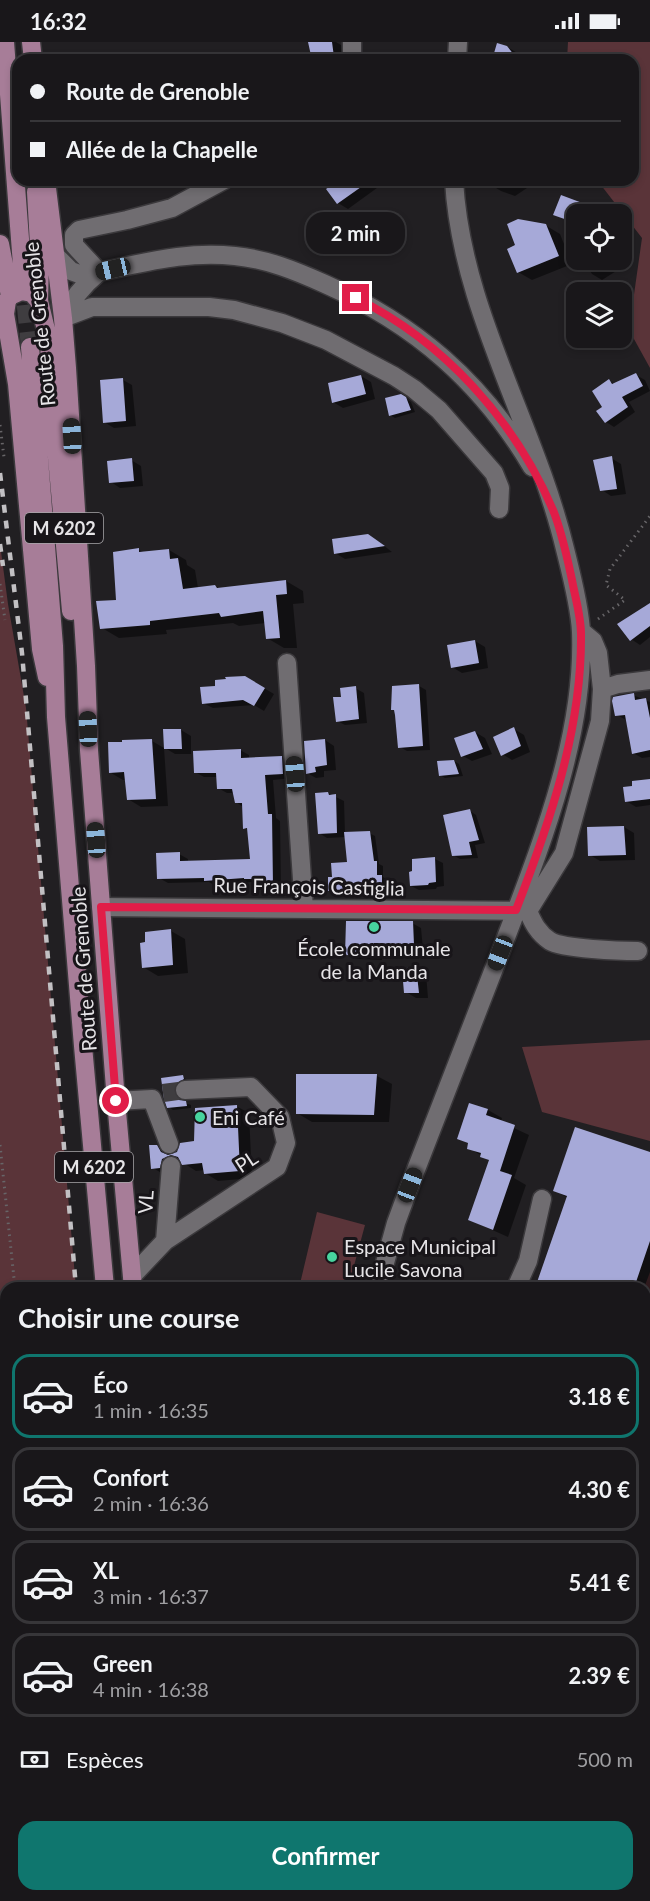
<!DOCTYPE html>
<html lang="fr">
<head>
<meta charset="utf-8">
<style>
  :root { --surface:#19171a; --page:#262427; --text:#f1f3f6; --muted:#9f9fa2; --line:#373639; --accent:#0f766e }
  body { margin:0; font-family:Lato,sans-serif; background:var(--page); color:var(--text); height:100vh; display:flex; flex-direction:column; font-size:22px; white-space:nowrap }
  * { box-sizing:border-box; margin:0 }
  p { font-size:20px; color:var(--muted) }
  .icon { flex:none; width:33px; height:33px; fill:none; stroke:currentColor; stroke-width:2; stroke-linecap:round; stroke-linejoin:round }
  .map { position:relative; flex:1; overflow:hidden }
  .sheet { position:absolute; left:0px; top:1240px; width:651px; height:620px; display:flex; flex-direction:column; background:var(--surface); border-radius:18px 18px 0 0; box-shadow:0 3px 9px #0003,0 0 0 2px var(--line) }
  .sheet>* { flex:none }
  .hud { position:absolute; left:12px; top:12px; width:627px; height:132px; border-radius:18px; box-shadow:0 3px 9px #0003,0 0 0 2px var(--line); display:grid; align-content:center; height:132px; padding:0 18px; background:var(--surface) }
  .controls { position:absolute; left:566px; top:162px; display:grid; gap:12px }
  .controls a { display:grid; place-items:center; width:66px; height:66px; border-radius:12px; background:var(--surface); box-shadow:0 3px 9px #0003,0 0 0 2px var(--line); font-size:30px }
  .end { position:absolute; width:27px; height:27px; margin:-14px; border:8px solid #e11d48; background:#fff; box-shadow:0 0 0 3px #fff }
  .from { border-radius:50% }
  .bubble { position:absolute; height:42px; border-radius:18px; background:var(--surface); box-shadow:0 3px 9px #0003,0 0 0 2px var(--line); font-size:20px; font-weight:700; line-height:42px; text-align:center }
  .car { position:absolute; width:18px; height:36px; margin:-18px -9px; border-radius:8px; box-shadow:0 0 4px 2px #0007; background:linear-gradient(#222 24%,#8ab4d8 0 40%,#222 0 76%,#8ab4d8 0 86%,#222 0) }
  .hud b { display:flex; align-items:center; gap:21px; height:57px; font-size:22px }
  .hud b+b { border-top:2px solid var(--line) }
  .hud i { width:15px; height:15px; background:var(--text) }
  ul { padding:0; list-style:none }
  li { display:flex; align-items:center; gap:18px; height:84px; margin:0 12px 9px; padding:0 6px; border:3px solid var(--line); border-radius:18px }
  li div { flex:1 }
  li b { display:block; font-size:22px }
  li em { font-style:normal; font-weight:700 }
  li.active { border-color:var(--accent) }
  li>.icon { width:54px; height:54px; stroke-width:1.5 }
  h2 { padding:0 18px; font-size:27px; line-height:72px }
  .pay { display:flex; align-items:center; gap:15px; height:66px; padding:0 18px; font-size:22px }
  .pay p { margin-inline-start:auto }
  .cta { display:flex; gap:12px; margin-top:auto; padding:12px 18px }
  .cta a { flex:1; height:69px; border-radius:18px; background:var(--accent); color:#fff; font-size:24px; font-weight:700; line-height:69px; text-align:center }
  .status { display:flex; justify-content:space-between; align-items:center; height:42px; padding:0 30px; background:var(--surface); direction:ltr }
  .status svg { height:16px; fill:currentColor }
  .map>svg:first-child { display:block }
  .green { fill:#5a3439 }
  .shadow { fill:#0007 }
  .building { fill:#a6a9d8 }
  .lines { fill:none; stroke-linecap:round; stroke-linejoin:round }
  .minor-tunnel { stroke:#3f3d40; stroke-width:18; stroke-dasharray:18 9; stroke-linecap:butt }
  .major-tunnel { stroke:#3f3d40; stroke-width:18; stroke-dasharray:18 9; stroke-linecap:butt }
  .minor-casing { stroke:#3b393c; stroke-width:21 }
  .major-casing { stroke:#3b393c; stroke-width:21 }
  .path { stroke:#676568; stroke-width:3; stroke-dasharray:1.5 4.5; stroke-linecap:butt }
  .minor { stroke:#706d71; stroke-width:18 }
  .major { stroke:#a77d98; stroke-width:18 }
  .rail { stroke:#c2c0c3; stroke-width:4.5; stroke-dasharray:8 8; stroke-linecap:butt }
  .route { stroke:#e11d48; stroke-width:8 }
  .poi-dot { fill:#47d49e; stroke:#181519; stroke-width:2 }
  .labels { text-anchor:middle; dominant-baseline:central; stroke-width:6; stroke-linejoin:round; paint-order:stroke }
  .shield { fill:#181519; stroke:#a8a6a9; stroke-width:1.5 }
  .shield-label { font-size:18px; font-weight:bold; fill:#e6e4e7 }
  .street-label { font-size:20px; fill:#e6e4e7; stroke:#181519 }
  .poi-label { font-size:20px; fill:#e6e4e7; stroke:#181519; text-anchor:start }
</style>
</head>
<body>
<div class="status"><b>16:32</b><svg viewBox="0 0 49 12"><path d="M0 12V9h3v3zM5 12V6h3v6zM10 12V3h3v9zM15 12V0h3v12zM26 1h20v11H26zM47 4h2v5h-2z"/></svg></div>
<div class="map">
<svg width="650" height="1859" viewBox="0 0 650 1859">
  <rect width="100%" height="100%" fill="#211f22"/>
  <path class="green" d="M568,0H650V326L629,288L642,196L597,138H633V18H567Z
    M0,502L8,562L26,666L76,1246H6V1854H140L141,1859H0Z
    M650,998V1099L542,1070L522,1005Z
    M317,1170L365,1183L348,1246H299Z
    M650,1230V1859H329V1854H645L644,1246Z"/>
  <path class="shadow" d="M317,0H336L341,3L343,18H313Z
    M507,5L526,16L527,18H494Z
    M112,138H142V142L121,144Z
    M342,138H388L348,167L338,161Z
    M483,138H539L515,154L501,149Z
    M545,183L560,192L572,222L532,238L518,230Z
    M584,218H616L621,226L602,238L592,232Z
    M636,333L645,338L650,349L629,360L635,370L614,385L606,380L604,365L609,339L615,342Z
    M361,334L371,340L375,357L343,366L333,360Z
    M123,338L132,343L136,384L114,386L104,380Z
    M400,353L411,360L415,370L395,376L390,373Z
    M611,416L621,422L626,452L611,454L602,448Z
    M131,418L141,424L143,444L120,446L111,440Z
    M378,499L392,510L345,517L335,511Z
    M139,508L145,511L169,508L186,518L187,523L195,528L198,546L215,544L220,547L286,539L303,549L304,561L293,562L297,606H284L267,596L266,581L239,584L233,581L166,588L167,592L119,596L102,586L118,559Z
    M650,563V595L640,603L631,597L644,564Z
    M475,599L485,605L488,626L462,631L452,625Z
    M245,635L274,652L264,669L254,663L213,666L203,661L217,645Z
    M419,644L426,648L430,708L407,709L400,705L395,669L393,667Z
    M355,646L364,651L367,681L345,683L337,679L343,656Z
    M633,653L650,660V715L642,716L633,711L626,678L617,673Z
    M514,687L524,693L530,710L512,718L502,712Z
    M181,688L191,694V712H175L165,706V689Z
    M475,690L485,696L492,712L472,719L463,714Z
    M325,698L334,704L336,728L324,729V735L316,736L307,731Z
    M152,699L164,706L168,764L141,765L128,757L126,738H123L111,731Z
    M240,708L249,713V717L282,715L290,720L292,736L273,738L276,776L280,779L281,848H270L261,842L252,840L214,843L209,840L168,841L159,836L179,812L188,817V820L251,818L249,788L244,786L243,765L236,760L235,751H227L218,746L217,735H204L195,730Z
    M454,719L459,722L463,734L445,736L440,733Z
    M650,738V763L636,765L626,759Z
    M328,751L344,759L345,792L369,791L375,794L379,822L383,824V835L388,838V849L335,851L329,848L334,836L349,822L346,795L327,796L319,791Z
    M470,769L476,773L485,801L475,803L478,816L460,817L453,813Z
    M624,785L634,791L635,818L600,819L590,813Z
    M435,817L443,821L444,844L437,845L436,847L419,848L411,844Z
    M412,881L421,886L423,907L382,906V918L355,917L346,912Z
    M171,889L185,897L188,931L158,934L143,925Z
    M416,925L426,931L428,956H416L406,950Z
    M298,1033L377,1034L392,1042L389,1080H312L297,1071Z
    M183,1035L188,1039L178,1053L182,1060L191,1063V1066L173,1068L169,1065L163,1037Z
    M470,1062L488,1068L502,1076L501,1080L529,1093L514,1136L526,1143L508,1195L470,1178L490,1119L469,1106V1102L459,1096Z
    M236,1064L249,1071L252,1136L218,1139L205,1131V1128L196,1129L182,1120L174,1124L165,1133L153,1126L157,1104L171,1114L178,1111L196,1101Z
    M650,1112V1263L645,1278V1246H537L568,1156L554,1148Z
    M241,1854H266L267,1858L249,1859Z"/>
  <path class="building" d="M308,0H332L334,15L312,18Z
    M497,1L507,4L518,18H492Z
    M339,138H371L337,162L326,147Z
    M561,153L609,171V172H576V181L553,173Z
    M518,177L546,182L559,214L517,231L507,207L515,203L507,182Z
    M636,331L643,344L622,355L628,365L605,381L596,369L602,365L592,349L609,337L612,342Z
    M361,333L366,352L332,361L328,341Z
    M123,336L126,379L103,381L100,338Z
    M401,352L406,355L411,368L389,374L385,356Z
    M612,414L617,447L600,449L593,418Z
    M132,416L134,439L109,441L107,419Z
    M368,492L385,504L334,512L332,497Z
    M139,506V510L169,507L170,517L178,516L183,547L215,543L217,546L286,538L287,552L276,553L280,596L266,597L263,569L221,575L219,571L150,579V583L100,587L96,559L116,558L113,510Z
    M650,561V584L630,599L617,582Z
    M475,598L479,621L451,626L447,603Z
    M245,634L265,646L254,664L243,658L202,662L200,645L215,644V638L226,637L225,635Z
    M419,642L423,704L398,706L395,673L394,668H391L392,644Z
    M356,644L359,677L336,680L333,655H341L340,646Z
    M634,651L635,658L646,656L650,676V708L632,712L625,673L615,674L612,659L613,655Z
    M514,685L521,704L501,714L493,695Z
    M163,687H181L182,707H164Z
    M475,689L483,707L461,715L454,696Z
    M152,697L156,757L127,758L124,730L109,731L108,700H122V698Z
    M325,697L327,723L315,725L316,730L306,732L304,699Z
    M241,707V716L282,714L283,732L265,733L268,772H272L273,844H260V837H244V836L204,839V836L157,837L156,811L180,810V819L250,817L247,786L243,787L242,761H235L232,747H217L216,731H194L193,709Z
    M454,718L459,732L439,734L437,719Z
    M650,737V757L625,760L623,745L632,744V739Z
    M328,750L329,753L336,752L337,791L318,792L315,751Z
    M470,767L479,798L469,800L472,813L452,814L443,773Z
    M624,784L626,813L588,814L587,785Z
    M370,789L374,819H377V833H382V846L328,849V835H332L331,821L347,820L344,790Z
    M435,815L436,840L429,841L428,843L410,844L409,830L412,829V817Z
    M346,879H413L414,903L374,901L373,914L345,913Z
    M171,887L173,923L142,926L140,901L145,900V890Z
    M416,924L419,951H404L402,927Z
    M296,1032H377L374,1073L296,1072Z
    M183,1033L184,1037L175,1042L174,1049L179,1058L186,1059L187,1064L167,1066L164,1057L161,1036Z
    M469,1061L488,1067L486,1073L515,1083L500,1129L512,1133L493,1188L468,1178L489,1118L480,1115L481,1111L467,1107L468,1101L457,1097Z
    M237,1063L240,1129L204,1132L202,1121L182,1123L178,1115L171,1113L162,1117L160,1126L151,1127L149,1103H157L161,1110L168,1113L177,1110L180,1101L194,1099L195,1066Z
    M575,1085L650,1110V1199L634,1246H535L567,1154L553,1149Z"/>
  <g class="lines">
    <path class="minor-tunnel" d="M163,1051L185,1048"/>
    <path class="major-tunnel" d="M23,236L30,305"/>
    <defs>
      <path id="minor" d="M352,0V18
        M457,18L458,0
        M55,213L71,229L82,233C135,224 180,208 235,214C267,217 296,229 325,242C415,282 482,340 532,425
        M99,230L74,203V193L79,188L127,178L172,166L224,138
        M63,276L92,265H209L234,268L282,281L326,298L394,334L414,347L439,368L494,431L500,446L499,467
        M63,276C72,257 82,244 98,231
        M287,621L304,866
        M602,647L618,642L650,638
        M101,865L525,869
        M528,869L564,811L600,679L602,647L598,611L593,599L581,589
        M528,869C533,881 538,891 550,899C563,907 621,909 638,909
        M116,1059L152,1057L169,1102
        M165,1199L171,1124
        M132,1234L165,1199L277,1125L286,1101L280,1075L251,1045L185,1048
        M378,1246L396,1181L410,1143C440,1064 471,985 502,906C539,808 585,697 581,590C580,565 571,531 565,507C535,382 461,268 454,138
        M516,1246L528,1219L542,1157"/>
      <path id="major" d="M5,0L23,236
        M31,0L33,18
        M46,138L63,276L67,326L86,624L89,708L116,1059L133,1246
        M36,150L40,220L39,259
        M0,202L10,254
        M30,305L54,604L56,675L83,1004L105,1246
        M47,635L41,607L17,342L5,272L7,259L10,254L21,249L32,251L39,259L49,300L53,372L71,569
        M161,1854L162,1859
        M192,1854V1859"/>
    </defs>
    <use href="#minor" class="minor-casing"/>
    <use href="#major" class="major-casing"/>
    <path class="path" d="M0,383L4,415
      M0,542L5,578
      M598,577L625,558L606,543L610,527L650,474
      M0,1103L15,1246
      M97,1854L98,1859"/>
    <use href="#minor" class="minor"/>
    <use href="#major" class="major"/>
    <path class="rail" d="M0,431L22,611L76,1246
      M0,502L3,524
      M140,1854L141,1859"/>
  </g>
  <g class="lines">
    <path class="route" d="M116,1059L101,865L516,868C550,780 582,687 581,592C581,574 575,555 572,538C567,515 562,490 553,468C514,377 444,300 356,256"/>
  </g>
  <g class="poi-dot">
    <circle cx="374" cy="885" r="6"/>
    <circle cx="200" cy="1075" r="6"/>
    <circle cx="332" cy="1215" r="6"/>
  </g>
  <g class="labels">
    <g class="shield">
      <rect x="25" y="471" width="78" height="30" rx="4.5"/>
      <rect x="55" y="1110" width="78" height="30" rx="4.5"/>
    </g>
    <g class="shield-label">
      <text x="64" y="486">M 6202</text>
      <text x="94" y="1125">M 6202</text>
    </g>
    <g class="street-label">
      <text transform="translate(39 282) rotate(-96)">Route de Grenoble</text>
      <text transform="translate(309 844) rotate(1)">Rue François Castiglia</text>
      <text transform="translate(83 927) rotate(-94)">Route de Grenoble</text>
      <text transform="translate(246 1119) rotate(-33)">PL</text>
      <text transform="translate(145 1160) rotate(-86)">VL</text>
    </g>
    <g class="poi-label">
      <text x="374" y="906" text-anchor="middle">École communale<tspan x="374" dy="23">de la Manda</tspan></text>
      <text x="212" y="1075">Eni Café</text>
      <text x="344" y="1204">Espace Municipal<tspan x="344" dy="23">Lucile Savona</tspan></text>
    </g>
  </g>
</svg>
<div class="controls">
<a><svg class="icon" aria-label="locate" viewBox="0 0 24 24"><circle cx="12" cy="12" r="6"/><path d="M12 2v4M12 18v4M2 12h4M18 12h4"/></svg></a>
<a><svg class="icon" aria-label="layers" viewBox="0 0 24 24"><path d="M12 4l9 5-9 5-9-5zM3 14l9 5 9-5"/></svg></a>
</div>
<i class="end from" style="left:116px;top:1059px"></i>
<i class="end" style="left:356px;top:256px"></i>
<div class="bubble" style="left:306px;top:170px;width:99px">2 min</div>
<i class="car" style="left:113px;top:227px;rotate:257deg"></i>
<i class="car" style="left:72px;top:394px;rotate:357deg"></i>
<i class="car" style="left:88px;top:687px;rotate:358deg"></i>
<i class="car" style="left:295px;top:732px;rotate:356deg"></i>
<i class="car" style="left:96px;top:798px;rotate:356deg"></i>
<i class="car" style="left:500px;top:911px;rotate:201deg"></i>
<i class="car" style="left:410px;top:1143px;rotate:21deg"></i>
<div class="hud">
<b><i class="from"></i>Route de Grenoble</b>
<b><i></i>Allée de la Chapelle</b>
</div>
<section class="sheet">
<h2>Choisir une course</h2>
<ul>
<li class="active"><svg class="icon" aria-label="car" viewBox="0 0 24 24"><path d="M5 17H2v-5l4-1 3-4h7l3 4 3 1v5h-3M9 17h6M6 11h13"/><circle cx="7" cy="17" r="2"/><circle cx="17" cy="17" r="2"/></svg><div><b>Éco</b><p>1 min · 16:35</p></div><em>3.18 €</em></li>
<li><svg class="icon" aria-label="car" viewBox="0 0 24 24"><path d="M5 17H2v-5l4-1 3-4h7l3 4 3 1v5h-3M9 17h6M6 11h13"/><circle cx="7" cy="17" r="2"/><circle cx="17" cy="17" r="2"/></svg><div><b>Confort</b><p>2 min · 16:36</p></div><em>4.30 €</em></li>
<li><svg class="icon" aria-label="car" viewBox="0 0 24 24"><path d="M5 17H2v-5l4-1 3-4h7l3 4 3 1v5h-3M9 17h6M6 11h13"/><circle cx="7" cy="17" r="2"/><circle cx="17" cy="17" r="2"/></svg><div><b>XL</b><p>3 min · 16:37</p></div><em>5.41 €</em></li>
<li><svg class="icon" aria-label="car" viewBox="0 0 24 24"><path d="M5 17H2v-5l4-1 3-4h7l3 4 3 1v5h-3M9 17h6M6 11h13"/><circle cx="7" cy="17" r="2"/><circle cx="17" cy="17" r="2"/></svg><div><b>Green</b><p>4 min · 16:38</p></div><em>2.39 €</em></li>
</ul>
<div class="pay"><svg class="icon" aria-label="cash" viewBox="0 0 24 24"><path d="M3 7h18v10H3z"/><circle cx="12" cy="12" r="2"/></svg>Espèces<p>500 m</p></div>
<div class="cta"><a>Confirmer</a></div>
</section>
</div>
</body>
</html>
